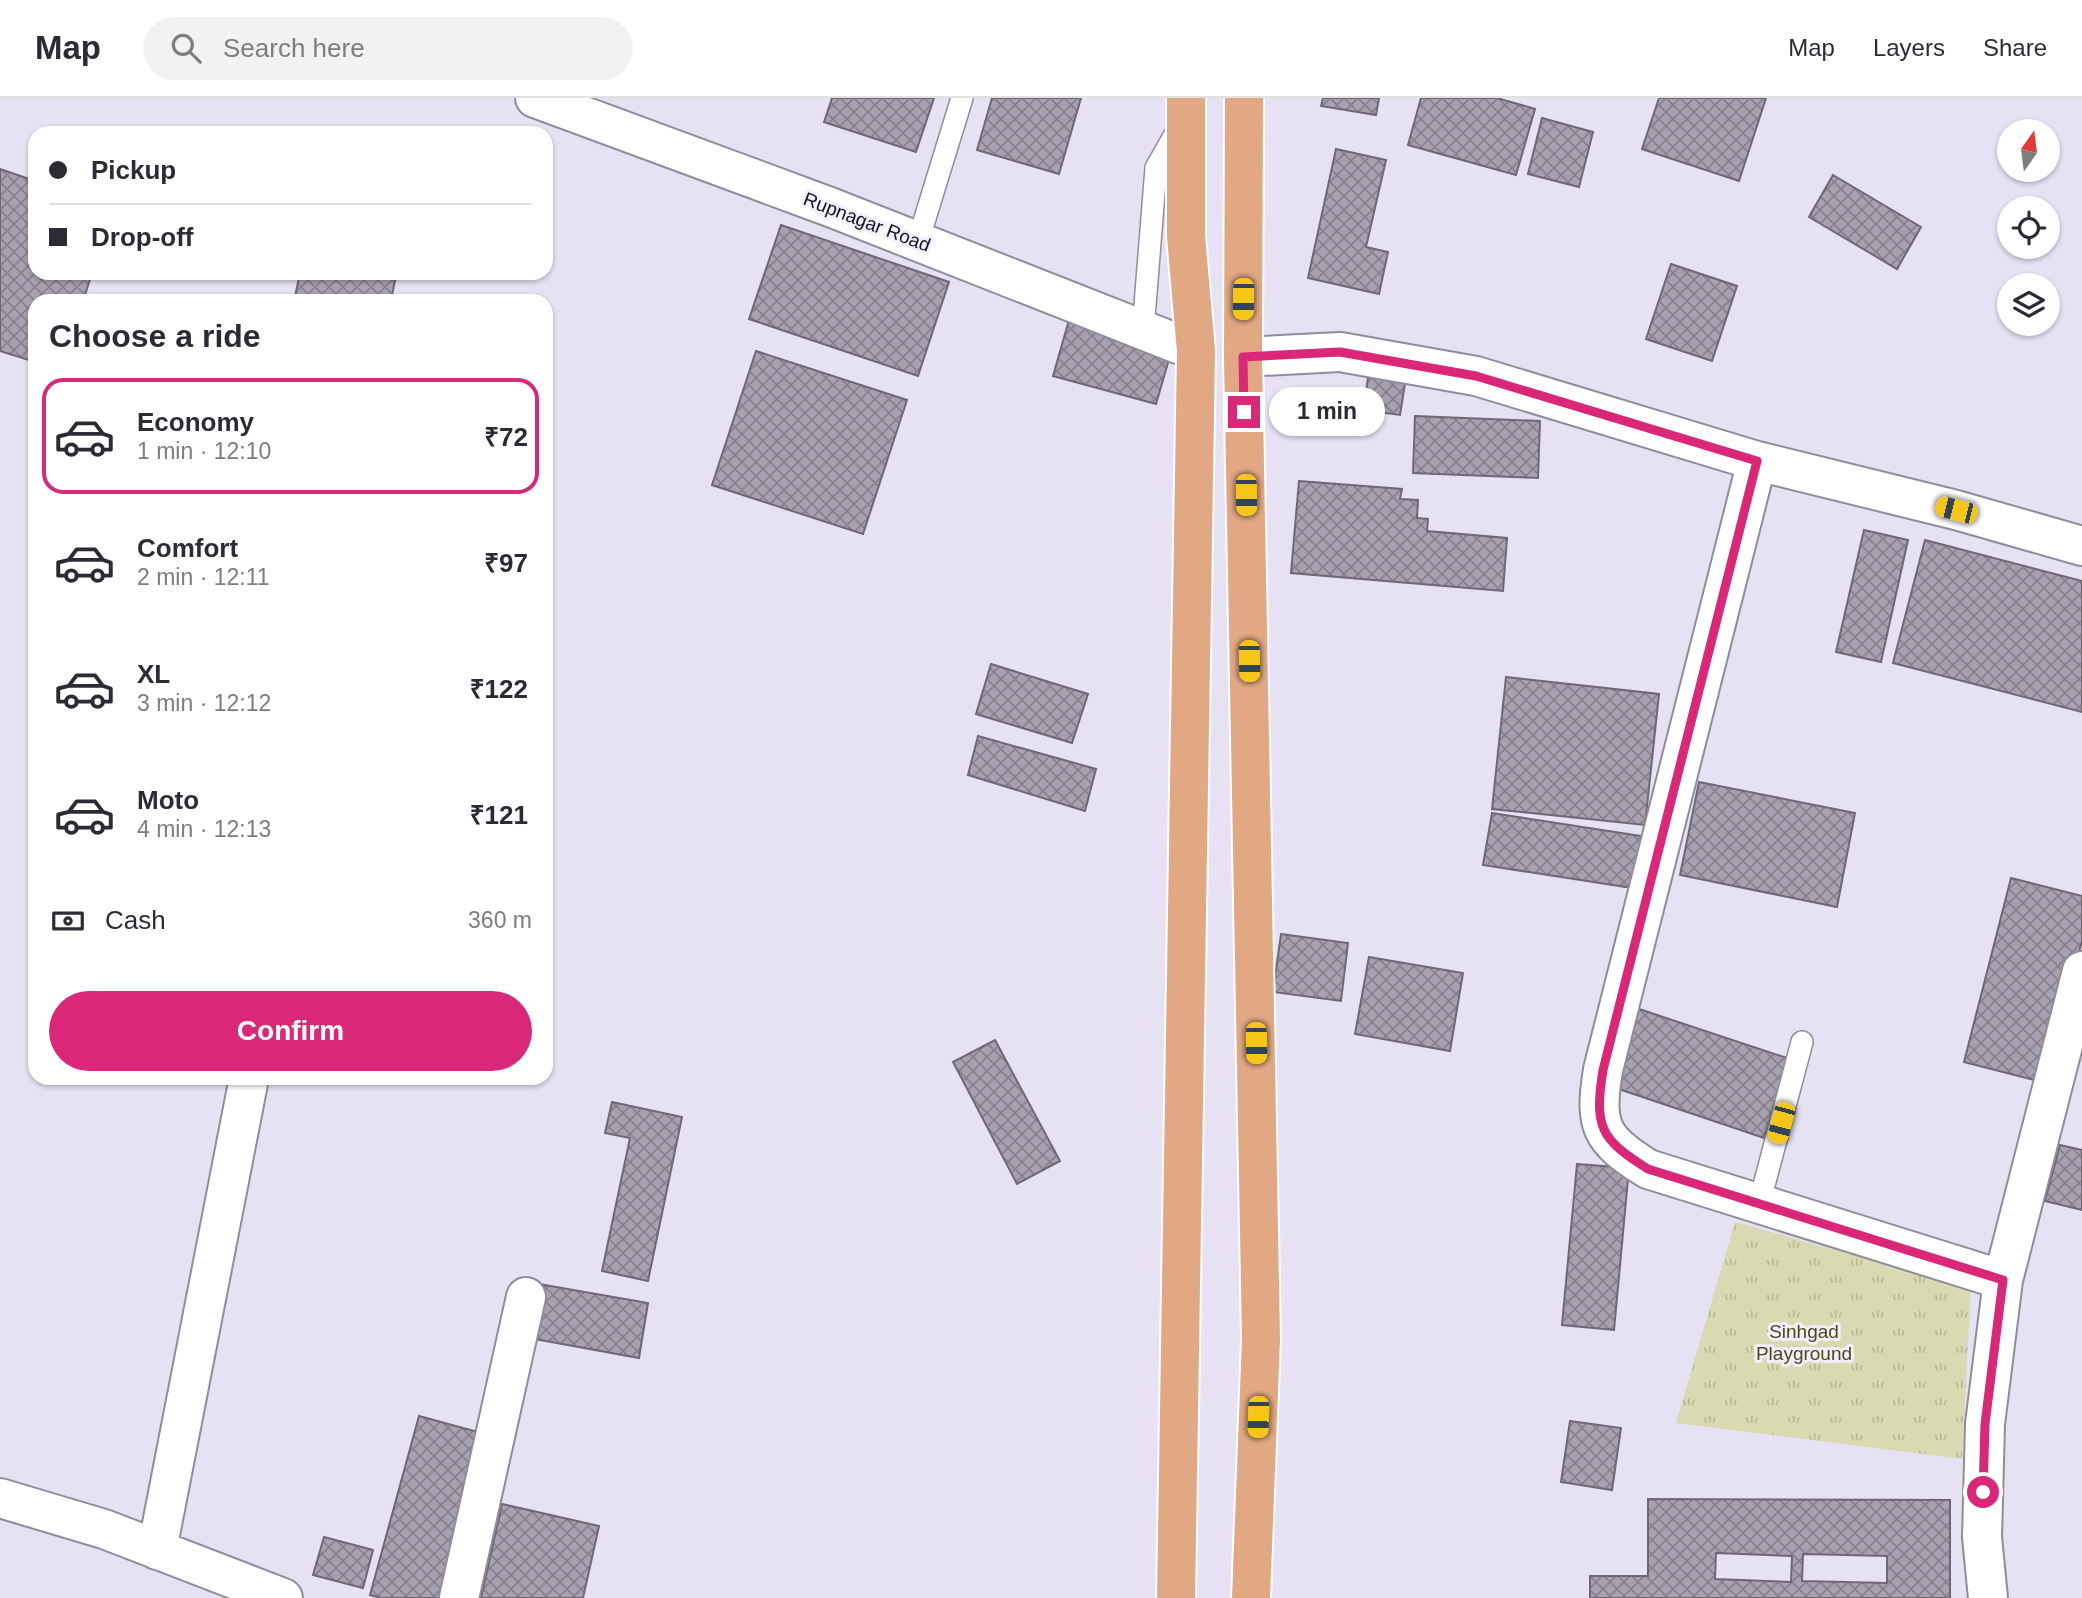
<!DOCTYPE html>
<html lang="en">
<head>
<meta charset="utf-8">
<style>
  :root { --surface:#fff; --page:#f2f2f3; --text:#2b2b33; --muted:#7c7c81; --line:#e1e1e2; --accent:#db2777 }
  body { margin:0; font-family:Arial,sans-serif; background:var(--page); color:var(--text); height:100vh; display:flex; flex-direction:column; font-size:26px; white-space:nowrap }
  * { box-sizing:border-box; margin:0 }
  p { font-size:23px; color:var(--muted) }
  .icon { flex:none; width:38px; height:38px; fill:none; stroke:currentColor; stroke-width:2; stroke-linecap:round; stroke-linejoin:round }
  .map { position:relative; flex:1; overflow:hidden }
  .sheet { position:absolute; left:28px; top:196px; width:525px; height:791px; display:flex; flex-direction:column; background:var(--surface); border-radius:21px; box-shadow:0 2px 5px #0004 }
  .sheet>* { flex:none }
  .hud { position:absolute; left:28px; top:28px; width:525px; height:154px; border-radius:21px; box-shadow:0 2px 5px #0004; display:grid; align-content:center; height:154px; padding:0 21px; background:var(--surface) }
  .needle { width:46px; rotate:14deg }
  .controls { position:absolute; left:1997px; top:21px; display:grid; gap:14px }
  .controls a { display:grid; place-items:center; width:63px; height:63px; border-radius:50%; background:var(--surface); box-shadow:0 2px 5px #0004; font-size:35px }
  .end { position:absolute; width:32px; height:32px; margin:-16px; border:9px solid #db2777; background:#fff; box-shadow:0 0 0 4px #fff }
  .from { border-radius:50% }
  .bubble { position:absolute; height:49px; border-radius:24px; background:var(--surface); box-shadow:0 2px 5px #0004; font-size:23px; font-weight:800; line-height:49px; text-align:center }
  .car { position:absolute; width:21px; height:42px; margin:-21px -10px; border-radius:9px; box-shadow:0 0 5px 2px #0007; background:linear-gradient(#f5c518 24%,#345 0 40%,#f5c518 0 76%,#345 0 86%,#f5c518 0) }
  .hud b { display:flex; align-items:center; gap:24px; height:66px; font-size:26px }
  .hud b+b { border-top:2px solid var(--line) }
  .hud i { width:18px; height:18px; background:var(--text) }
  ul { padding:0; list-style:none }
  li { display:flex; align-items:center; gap:21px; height:116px; margin:0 14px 10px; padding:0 7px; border:4px solid transparent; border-radius:21px }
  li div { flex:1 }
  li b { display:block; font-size:26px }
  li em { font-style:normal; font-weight:800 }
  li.active { border-color:var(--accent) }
  li>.icon { width:63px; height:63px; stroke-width:1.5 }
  h2 { padding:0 21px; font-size:32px; line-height:84px }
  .pay { display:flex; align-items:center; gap:18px; height:77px; padding:0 21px; font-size:26px }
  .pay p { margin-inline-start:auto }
  .primary-button { display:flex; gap:14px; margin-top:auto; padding:14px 21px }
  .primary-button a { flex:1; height:80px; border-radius:42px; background:var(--accent); color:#fff; font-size:28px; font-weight:800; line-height:80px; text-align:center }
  header { display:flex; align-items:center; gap:42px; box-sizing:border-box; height:98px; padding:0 35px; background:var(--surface); border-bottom:2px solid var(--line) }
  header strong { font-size:33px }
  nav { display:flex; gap:38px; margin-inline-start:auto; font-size:24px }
  .search { width:490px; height:63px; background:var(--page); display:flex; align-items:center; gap:18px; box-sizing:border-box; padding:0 24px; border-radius:38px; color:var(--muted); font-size:26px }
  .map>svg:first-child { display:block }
  .grass { fill:url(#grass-tufts) }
  .building { fill:url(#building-cross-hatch); stroke:#6e6775; stroke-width:2; fill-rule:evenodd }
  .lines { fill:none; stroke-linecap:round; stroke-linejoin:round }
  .lane-casing { stroke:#918c9c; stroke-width:24 }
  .street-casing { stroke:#918c9c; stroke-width:42 }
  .primary-casing { stroke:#fff; stroke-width:42 }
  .lane { stroke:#fff; stroke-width:21 }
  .street { stroke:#fff; stroke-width:38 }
  .primary { stroke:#e2a883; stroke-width:38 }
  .route { stroke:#db2777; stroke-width:9 }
  .labels { text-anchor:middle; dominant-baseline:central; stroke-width:6; stroke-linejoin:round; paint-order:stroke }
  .street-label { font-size:19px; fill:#17151b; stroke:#f3effd }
  .park-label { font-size:19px; fill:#494a15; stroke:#f3effd }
</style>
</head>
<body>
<header>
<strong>Map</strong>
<div class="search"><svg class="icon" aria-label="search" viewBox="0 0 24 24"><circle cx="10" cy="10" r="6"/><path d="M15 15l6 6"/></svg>Search here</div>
<nav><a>Map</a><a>Layers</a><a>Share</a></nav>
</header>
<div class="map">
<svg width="2082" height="1500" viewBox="0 0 2082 1500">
  <defs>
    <pattern id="grass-tufts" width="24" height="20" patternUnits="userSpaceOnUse" patternTransform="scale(1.75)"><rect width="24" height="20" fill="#d8dab1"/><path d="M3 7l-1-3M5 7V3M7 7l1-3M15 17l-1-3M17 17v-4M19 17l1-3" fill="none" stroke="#b9ba98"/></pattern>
    <pattern id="building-cross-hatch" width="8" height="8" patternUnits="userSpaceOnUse" patternTransform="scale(1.75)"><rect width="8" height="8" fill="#a8a1b1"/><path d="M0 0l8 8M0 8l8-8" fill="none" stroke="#88828f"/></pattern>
  </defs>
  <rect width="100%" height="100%" fill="#e6e1f3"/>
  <path class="grass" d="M1735,1124L1971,1190L1962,1361L1676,1325Z"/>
  <path class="building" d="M832,0H934L916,54L824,24Z
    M992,0H1081L1059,76L977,52Z
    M1323,0H1379L1376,17L1321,8Z
    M1421,0H1497L1535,11L1516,77L1408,47Z
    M1659,0H1766L1739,83L1642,51Z
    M1542,20L1593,34L1579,89L1528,76Z
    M1336,51L1386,62L1366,149L1388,154L1379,196L1308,180Z
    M0,71L35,83V175H92L83,203H35V264L0,253Z
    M1833,77L1921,129L1897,171L1809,119Z
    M781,127L949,184L918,278L749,221Z
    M1671,166L1737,188L1712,263L1646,241Z
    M300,175H386L396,177L391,203H294Z
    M1069,222L1172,251L1156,306L1053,278Z
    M756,253L907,302L863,436L712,387Z
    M1370,267L1407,273L1400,317L1363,312Z
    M1415,318L1540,323L1538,380L1413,375Z
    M1299,383L1402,391L1400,401L1418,402L1417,420L1428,421L1427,433L1507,440L1503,493L1291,475Z
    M1864,432L1908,442L1881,564L1836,554Z
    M1925,442L2082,483V614L1893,565Z
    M991,566L1088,596L1072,645L976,616Z
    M1506,579L1659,596L1645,727L1492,711Z
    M978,638L1096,671L1085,713L968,677Z
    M1699,684L1855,715L1837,809L1680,777Z
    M1492,715L1648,739L1639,791L1483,767Z
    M2011,780L2082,798V843L2046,985L1964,964Z
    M1281,836L1348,845L1341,903L1273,894Z
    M1369,859L1463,875L1450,953L1355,936Z
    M1636,910L1790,961L1764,1040L1610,988Z
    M995,942L1060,1063L1017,1086L953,964Z
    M612,1004L682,1019L648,1183L602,1173L630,1040L605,1035Z
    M2060,1047L2082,1052V1112L2045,1103Z
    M1577,1066L1629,1070L1614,1232L1562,1227Z
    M539,1186L648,1205L639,1260L529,1240Z
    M419,1318L485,1336L440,1500H381L370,1497Z
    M1570,1323L1621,1330L1612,1392L1561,1384Z
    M1648,1401L1950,1402V1500H1590V1478H1648ZM1716,1455L1792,1458L1791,1484L1715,1481ZM1803,1456L1887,1458V1485L1802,1483Z
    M502,1406L599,1428L583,1500H481Z
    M324,1439L373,1452L363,1490L313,1477Z"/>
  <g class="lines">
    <defs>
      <path id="lane" d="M918,143L962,0
        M1143,232L1156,70L1181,26
        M1759,1106L1802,944"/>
      <path id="street" d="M535,0L830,109L1196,253
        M1243,259L1340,254L1476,278L1757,363L1956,412L2082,448
        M1757,363L1603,972C1594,1028 1600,1041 1648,1071L2003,1182L1985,1326L1982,1439L1988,1500
        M2003,1182L2082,873
        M0,1400L104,1431L283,1500
        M157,1452L249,980
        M459,1500L526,1199"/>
      <path id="primary" d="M1244,0L1243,259L1261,1241L1251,1500
        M1176,1500L1196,253L1186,138V0"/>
    </defs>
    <use href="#lane" class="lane-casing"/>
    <use href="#street" class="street-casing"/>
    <use href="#primary" class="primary-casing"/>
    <use href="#lane" class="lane"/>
    <use href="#street" class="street"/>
    <use href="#primary" class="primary"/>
  </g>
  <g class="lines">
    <path class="route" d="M1244,314L1243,259L1340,254L1476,278L1757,363L1603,972C1594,1029 1600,1041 1648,1071L2003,1182L1985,1326L1983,1394"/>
  </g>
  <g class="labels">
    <g class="street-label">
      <text transform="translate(867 124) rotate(21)">Rupnagar Road</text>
    </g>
    <g class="park-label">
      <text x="1804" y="1233">Sinhgad<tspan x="1804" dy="22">Playground</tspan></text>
    </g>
  </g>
</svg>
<div class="controls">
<a><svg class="needle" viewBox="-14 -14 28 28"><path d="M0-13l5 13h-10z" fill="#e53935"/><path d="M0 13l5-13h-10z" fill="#7c7c81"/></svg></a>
<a><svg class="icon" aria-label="locate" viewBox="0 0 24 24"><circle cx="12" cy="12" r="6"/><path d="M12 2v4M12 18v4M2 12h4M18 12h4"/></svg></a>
<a><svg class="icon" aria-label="layers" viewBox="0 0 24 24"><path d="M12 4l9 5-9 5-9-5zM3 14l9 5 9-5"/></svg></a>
</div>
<i class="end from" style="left:1983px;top:1394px"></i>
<i class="end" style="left:1244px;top:314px"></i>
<div class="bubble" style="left:1269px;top:289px;width:116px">1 min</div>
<i class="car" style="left:1243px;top:201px;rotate:181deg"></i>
<i class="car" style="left:1246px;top:397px;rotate:179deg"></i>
<i class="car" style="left:1956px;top:412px;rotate:284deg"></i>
<i class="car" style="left:1249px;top:563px;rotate:179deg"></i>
<i class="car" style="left:1256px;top:945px;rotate:179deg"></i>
<i class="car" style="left:1781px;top:1025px;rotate:195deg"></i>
<i class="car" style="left:1258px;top:1319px;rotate:182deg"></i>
<div class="hud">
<b><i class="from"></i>Pickup</b>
<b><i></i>Drop-off</b>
</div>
<section class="sheet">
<h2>Choose a ride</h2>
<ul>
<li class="active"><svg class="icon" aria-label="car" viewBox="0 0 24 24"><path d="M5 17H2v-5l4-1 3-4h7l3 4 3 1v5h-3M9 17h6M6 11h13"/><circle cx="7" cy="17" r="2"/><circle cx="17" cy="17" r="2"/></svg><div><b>Economy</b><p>1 min · 12:10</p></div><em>₹72</em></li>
<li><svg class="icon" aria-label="car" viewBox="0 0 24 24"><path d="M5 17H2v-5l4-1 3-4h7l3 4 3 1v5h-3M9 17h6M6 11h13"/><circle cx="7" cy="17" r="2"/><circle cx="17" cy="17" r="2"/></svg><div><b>Comfort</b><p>2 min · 12:11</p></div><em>₹97</em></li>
<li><svg class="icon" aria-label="car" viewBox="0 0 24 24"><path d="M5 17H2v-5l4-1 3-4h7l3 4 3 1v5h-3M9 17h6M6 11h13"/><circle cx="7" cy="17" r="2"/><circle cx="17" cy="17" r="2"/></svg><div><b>XL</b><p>3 min · 12:12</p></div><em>₹122</em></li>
<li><svg class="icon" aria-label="car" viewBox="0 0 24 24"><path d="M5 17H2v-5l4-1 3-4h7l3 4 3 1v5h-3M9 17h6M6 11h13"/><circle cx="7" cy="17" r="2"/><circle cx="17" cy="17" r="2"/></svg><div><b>Moto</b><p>4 min · 12:13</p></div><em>₹121</em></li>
</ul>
<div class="pay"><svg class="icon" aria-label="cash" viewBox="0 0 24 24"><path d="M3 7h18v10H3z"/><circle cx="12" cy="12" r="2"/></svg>Cash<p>360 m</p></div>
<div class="primary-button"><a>Confirm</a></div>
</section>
</div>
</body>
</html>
